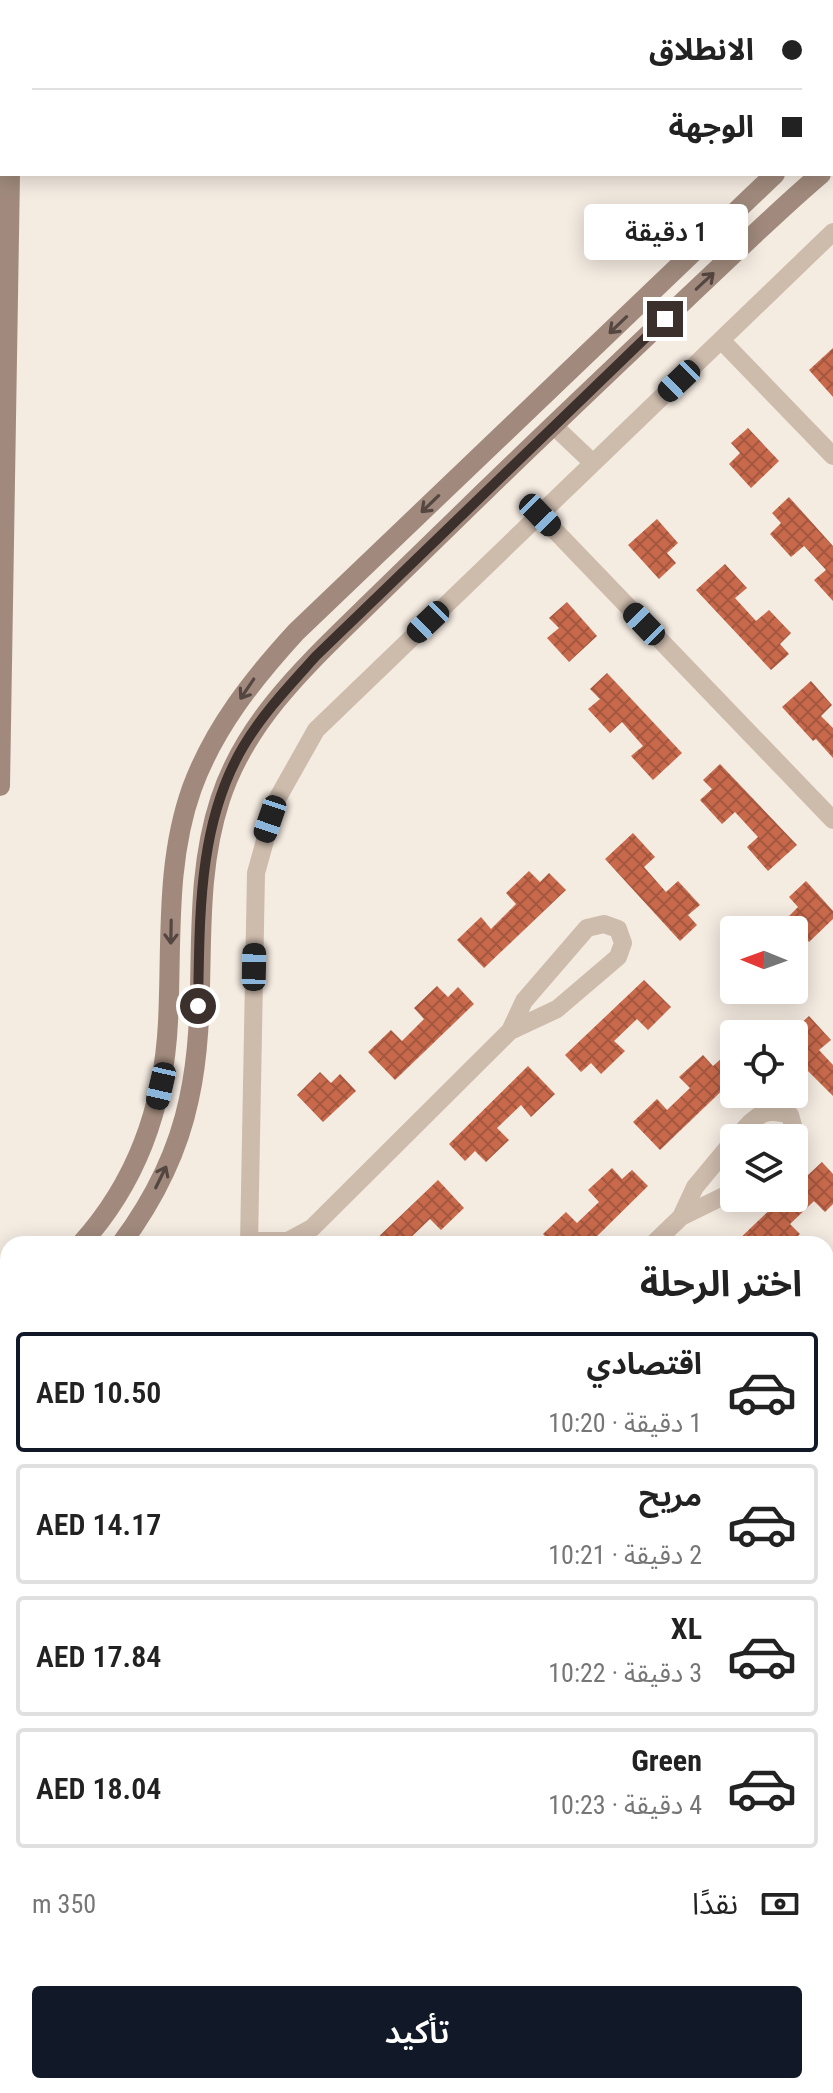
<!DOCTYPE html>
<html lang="ar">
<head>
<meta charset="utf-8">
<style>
  :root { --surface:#fff; --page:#f6f6f6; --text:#222; --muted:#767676; --line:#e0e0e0; --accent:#111827 }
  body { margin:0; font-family:"Roboto Condensed","Noto Sans Arabic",sans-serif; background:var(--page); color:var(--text); direction:rtl; height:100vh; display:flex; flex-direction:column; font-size:30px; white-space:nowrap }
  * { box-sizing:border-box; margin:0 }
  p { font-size:26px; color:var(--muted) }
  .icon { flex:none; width:44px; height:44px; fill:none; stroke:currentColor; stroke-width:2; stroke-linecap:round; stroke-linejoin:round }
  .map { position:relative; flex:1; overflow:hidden; direction:ltr }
  .drawer { position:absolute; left:0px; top:1236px; width:834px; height:858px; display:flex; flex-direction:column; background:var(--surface); border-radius:24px 24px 0 0; box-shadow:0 4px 20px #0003; direction:rtl }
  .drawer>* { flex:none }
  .top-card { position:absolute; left:0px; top:0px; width:834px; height:176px; box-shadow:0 4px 20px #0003; direction:rtl; display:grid; align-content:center; height:176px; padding:0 32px; background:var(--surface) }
  .needle { width:52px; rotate:271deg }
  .fabs { position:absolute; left:720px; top:916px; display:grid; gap:16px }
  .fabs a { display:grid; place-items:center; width:88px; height:88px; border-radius:8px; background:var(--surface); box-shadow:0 4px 20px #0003; font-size:40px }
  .end { position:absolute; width:36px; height:36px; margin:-18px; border:10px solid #3b302b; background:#fff; box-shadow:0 0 0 4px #fff }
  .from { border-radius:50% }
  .bubble { position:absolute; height:56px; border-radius:8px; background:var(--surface); box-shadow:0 4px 20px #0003; font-size:26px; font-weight:600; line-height:56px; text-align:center; direction:rtl }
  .car { position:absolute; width:24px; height:48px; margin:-24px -12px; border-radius:10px; box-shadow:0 0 6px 2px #0007; background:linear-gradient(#222 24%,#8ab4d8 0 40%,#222 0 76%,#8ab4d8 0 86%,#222 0) }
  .top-card b { display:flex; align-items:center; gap:28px; height:76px; font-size:30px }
  .top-card b+b { border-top:2px solid var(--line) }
  .top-card i { width:20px; height:20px; background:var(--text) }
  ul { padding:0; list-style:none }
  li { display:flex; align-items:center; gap:24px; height:120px; margin:0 16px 12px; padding:0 16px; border:4px solid var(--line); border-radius:8px }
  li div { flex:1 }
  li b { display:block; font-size:30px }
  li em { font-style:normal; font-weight:600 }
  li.selected { border-color:var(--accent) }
  li>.icon { width:72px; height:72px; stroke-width:1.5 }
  h2 { padding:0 32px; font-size:36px; line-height:96px }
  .pay { display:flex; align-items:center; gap:20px; height:88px; padding:0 32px; font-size:30px }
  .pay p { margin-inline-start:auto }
  .cta { display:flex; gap:16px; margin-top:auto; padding:16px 32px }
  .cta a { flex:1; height:92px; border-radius:8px; background:var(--accent); color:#fff; font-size:32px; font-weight:600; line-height:92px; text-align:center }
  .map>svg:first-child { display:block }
  .building { fill:url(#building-cross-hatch) }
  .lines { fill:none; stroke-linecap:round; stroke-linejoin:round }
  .minor { stroke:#cdbbac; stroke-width:18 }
  .secondary { stroke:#a18a7d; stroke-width:20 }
  .oneway { stroke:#544640 }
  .route { stroke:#3b302b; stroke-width:10 }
</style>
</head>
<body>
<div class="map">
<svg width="833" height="2093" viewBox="0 0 833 2093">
  <defs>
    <pattern id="building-cross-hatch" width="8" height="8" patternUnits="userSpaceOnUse" patternTransform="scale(2)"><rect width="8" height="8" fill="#c8694b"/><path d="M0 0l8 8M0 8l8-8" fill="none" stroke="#a4573f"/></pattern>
  </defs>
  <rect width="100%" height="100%" fill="#f4ebe1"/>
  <path class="building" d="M833,348V397L809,370Z
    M748,428L779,461L751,488L729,464L740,453L731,443Z
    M789,497L833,546V601L814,580L826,570L804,546L791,557L770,534L781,523L772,513Z
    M657,519L678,543L667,553L676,563L659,579L628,545Z
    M725,564L747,588L735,598L756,621L769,610L791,633L780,644L789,654L771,670L696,590Z
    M567,602L597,636L569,662L547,638L559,628L549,618Z
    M607,673L682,753L653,780L631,756L643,746L622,722L610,733L588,709L600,699L590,689Z
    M811,681L832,705L821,716L833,728V758L816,739L813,741L782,707Z
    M720,764L797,845L768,871L747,847L758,837L735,812L722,824L700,800L712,789L703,780Z
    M633,833L655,857L644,867L666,892L678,881L700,905L688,915L697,925L680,941L605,859Z
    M529,871L540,882L549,873L566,890L484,968L457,940L481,917L491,929L516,904L506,893Z
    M806,881L833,911V919L809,942L787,918L798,907L789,897Z
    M644,980L671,1007L648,1030L637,1019L614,1041L625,1051L601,1074L591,1063L581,1072L565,1055Z
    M437,986L448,997L458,987L474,1004L395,1080L368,1052L391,1030L402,1041L424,1019L414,1008Z
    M809,1016L831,1040L819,1050L833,1065V1096L794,1057V1030Z
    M703,1055L713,1066L723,1057L734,1068V1079L660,1150L633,1122L657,1099L667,1110L690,1088L679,1077Z
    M528,1066L555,1094L531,1117L521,1105L497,1128L509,1140L486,1162L475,1151L465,1161L449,1144Z
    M320,1072L331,1083L340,1074L356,1091L323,1122L297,1095Z
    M822,1162L833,1174V1204L825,1212L814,1201L790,1224L800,1234L790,1244H734L782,1198H794V1188Z
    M612,1168L622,1179L632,1170L648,1186L589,1244H552L543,1234L566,1212L577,1223L599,1202L588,1190Z
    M438,1180L464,1208L441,1230L430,1219L404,1244H371Z"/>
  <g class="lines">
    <path class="minor" d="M721,340L833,456
      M553,425L593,463
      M540,515L833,820
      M736,1138C755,1118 761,1106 790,1115L794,1129L791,1138
      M681,1217L695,1187L734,1140
      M249,1241H288L312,1228L510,1031L524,1001L587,928L604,924L618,929L623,943L618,957L557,1009L510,1031
      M249,1244L256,873L276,801L316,730L833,232
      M653,1244L681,1217L734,1191
      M826,1410L833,1403
      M826,1785L833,1768
      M0,1812L8,1813
      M826,1824H833
      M0,1926L8,1935
      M826,1950L833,1943
      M153,2086L160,2093
      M406,2086L413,2093
      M677,2093L685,2086"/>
    <path class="secondary" d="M14,2L15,0
      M832,127L833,126
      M0,786L10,174
      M81,1244C137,1182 164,1105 168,1022C172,944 165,863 192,788C214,728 253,679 296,632L775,174
      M121,1244C153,1201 178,1152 189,1099C211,1000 188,898 220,800C246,719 310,662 369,604C407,567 446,529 484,492C552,426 620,362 688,297C732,256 775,213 821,174
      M0,1325L8,1317
      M0,1366L8,1358"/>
  </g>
  <defs><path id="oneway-shaft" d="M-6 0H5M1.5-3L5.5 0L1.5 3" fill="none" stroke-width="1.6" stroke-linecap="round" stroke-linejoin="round" transform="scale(2)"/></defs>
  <g class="oneway">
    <use href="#oneway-shaft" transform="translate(705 281) rotate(-43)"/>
    <use href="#oneway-shaft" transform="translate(618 325) rotate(136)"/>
    <use href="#oneway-shaft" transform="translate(430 504) rotate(136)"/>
    <use href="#oneway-shaft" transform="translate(247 689) rotate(124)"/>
    <use href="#oneway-shaft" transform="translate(171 932) rotate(91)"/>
    <use href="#oneway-shaft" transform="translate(161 1177) rotate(-64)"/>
  </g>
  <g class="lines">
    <path class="route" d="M198,1006C200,919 197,825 243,747C263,713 290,685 316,656L665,319"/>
  </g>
</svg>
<div class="fabs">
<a><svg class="needle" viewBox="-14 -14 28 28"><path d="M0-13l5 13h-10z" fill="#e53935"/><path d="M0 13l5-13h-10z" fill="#767676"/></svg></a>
<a><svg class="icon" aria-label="locate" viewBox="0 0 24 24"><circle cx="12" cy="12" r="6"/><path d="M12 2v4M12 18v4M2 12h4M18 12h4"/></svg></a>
<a><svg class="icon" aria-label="layers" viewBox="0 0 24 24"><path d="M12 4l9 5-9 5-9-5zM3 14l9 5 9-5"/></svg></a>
</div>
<i class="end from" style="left:198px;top:1006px"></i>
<i class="end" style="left:665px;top:319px"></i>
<div class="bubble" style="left:584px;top:204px;width:164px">1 دقيقة</div>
<i class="car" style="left:679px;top:381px;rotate:226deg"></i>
<i class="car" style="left:540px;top:515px;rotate:136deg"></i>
<i class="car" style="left:428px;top:622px;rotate:226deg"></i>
<i class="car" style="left:644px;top:624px;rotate:316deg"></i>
<i class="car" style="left:270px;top:819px;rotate:199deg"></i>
<i class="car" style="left:254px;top:967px;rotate:1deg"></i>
<i class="car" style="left:161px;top:1086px;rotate:193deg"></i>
<div class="top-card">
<b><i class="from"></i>الانطلاق</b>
<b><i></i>الوجهة</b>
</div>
<section class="drawer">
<h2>اختر الرحلة</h2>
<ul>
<li class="selected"><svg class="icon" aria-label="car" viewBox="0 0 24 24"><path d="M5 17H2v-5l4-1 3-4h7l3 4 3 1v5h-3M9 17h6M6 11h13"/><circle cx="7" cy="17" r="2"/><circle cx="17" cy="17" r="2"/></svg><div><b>اقتصادي</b><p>1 دقيقة · 10:20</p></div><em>AED 10.50</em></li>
<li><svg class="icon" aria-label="car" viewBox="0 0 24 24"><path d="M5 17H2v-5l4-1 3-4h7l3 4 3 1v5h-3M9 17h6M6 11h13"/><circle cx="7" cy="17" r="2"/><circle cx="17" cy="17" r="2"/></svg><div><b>مريح</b><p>2 دقيقة · 10:21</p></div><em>AED 14.17</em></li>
<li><svg class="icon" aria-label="car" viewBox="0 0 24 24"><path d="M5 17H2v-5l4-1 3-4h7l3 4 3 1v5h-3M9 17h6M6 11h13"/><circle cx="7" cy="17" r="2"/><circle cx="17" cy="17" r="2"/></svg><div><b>XL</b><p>3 دقيقة · 10:22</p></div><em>AED 17.84</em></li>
<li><svg class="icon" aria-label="car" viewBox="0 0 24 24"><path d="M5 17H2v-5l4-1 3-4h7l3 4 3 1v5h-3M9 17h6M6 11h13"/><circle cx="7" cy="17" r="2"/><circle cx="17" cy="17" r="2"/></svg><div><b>Green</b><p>4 دقيقة · 10:23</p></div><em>AED 18.04</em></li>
</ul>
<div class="pay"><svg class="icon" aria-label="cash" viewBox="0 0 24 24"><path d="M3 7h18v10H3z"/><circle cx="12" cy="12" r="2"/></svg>نقدًا<p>350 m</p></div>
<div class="cta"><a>تأكيد</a></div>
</section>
</div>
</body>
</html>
